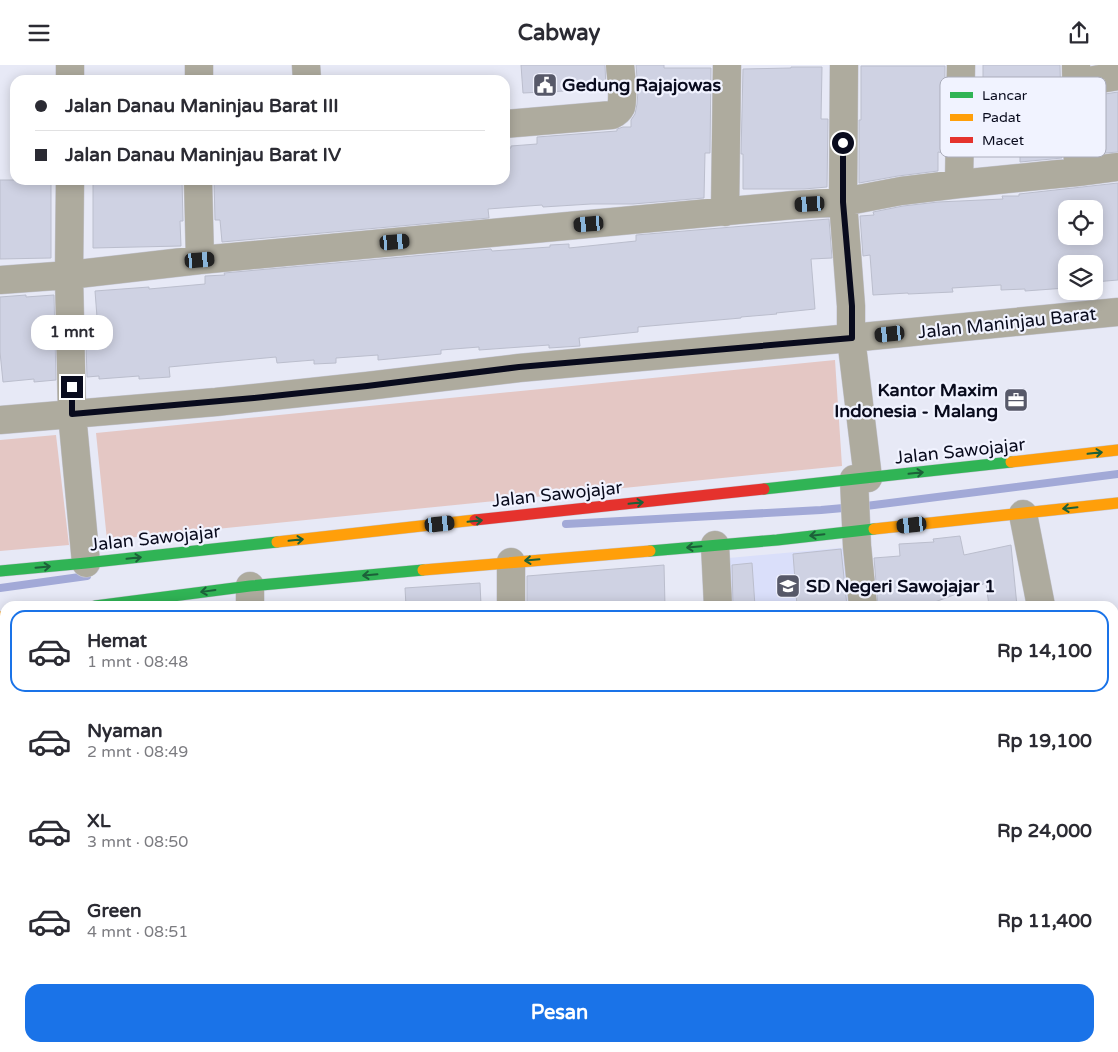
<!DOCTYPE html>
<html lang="id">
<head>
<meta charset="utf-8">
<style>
  :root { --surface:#fff; --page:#f2f2f3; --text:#2b2b33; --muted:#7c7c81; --line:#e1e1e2; --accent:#1a73e8 }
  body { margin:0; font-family:"Varela Round",sans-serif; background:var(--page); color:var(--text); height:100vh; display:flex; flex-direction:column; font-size:19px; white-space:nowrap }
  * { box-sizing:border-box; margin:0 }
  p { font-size:16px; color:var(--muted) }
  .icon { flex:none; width:28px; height:28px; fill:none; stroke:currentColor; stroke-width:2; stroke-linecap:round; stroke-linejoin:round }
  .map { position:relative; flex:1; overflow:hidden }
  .details { position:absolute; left:0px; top:536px; width:1119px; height:451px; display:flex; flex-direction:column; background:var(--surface); border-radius:15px 15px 0 0; box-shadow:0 2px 12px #0003 }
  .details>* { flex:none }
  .banner { position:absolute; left:10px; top:10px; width:500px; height:110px; border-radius:15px; box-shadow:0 2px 12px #0003; display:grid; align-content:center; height:110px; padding:0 25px; background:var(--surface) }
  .controls { position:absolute; left:1058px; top:135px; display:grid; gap:10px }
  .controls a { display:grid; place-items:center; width:45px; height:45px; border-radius:10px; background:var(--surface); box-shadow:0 2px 12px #0003; font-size:25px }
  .end { position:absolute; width:22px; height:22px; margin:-11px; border:6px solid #090b1d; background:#fff; box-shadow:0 0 0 2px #fff }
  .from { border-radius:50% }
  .bubble { position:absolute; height:35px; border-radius:15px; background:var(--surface); box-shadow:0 2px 12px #0003; font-size:16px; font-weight:700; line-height:35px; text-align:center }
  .car { position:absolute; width:15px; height:30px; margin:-15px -8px; border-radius:6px; box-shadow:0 0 4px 1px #0007; background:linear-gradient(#222 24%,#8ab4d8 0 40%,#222 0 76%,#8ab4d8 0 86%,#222 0) }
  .banner b { display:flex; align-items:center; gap:18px; height:48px; font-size:19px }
  .banner b+b { border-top:1px solid var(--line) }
  .banner i { width:12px; height:12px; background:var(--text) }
  ul { padding:9px 0 0; list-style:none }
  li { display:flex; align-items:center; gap:15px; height:82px; margin:0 10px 8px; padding:0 15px; border:2px solid transparent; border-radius:15px }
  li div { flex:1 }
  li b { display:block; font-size:19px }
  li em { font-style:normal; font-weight:700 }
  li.on { border-color:var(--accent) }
  li>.icon { width:45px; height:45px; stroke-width:1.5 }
  .primary-button { display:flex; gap:10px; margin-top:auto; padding:10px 25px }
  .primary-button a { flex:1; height:58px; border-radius:15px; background:var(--accent); color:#fff; font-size:20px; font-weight:700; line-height:58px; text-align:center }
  header { display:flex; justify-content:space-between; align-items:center; height:65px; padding:0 25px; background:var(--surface); font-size:22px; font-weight:700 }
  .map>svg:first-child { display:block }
  .built { fill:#dadffa }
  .green { fill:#e4c7c4 }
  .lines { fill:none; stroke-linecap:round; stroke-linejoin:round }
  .stream { stroke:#a2a9d7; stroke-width:8 }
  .building { fill:#cfd2e3; stroke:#bbbecd; fill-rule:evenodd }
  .street-casing { stroke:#c5c6d2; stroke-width:29 }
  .fast-casing { stroke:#c5c6d2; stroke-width:12 }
  .slow-casing { stroke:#c5c6d2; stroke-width:12 }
  .jam-casing { stroke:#c5c6d2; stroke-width:12 }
  .street { stroke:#aeab9e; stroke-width:28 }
  .fast { stroke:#30b455; stroke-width:11 }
  .slow { stroke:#ff9f0a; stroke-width:11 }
  .jam { stroke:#e5322d; stroke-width:11 }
  .oneway { stroke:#1c6039 }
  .route { stroke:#090b1d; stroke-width:6 }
  .labels { text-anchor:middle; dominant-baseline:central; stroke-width:4.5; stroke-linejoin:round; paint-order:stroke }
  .poi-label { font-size:18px; font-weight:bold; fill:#090b1d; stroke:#f1f3ff; text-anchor:start }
  .street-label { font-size:18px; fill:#090b1d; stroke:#f1f3ff }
  .key { fill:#f1f3ff; stroke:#abadbb; stroke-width:1 }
  .key-label { font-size:14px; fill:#090b1d }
</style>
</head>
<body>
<header><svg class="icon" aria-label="menu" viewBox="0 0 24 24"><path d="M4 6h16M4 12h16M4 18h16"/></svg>Cabway<svg class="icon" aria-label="share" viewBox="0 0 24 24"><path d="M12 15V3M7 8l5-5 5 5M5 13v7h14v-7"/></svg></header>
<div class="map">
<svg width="1118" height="987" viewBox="0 0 1118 987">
  <rect width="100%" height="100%" fill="#e7e9f6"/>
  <path class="built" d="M851,482L857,541H722L718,494Z"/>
  <path class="green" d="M835,295L842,401L107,475L96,368Z
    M56,370L69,480L0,486V375Z"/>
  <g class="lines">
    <path class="stream" d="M566,459L821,445L866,441L1118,409
      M0,523L87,511"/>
  </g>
  <path class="building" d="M521,0H605L606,24L523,28Z
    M636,0H664V3H711L710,88H705L704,133L633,139H591L543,142L542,140L488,144L489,153L222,177L220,155H215L214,115H505V83H511V81L537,79V72L617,66V64L623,62H631V55L635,49L637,39L638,26Z
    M983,0H1060L1062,93L1020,97V89L975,88L976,36H983Z
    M861,1H945L944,88L938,87V106L898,111L859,118V55H861Z
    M791,2H822L821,54H828L827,122L804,124H743V89H741L743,4L791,3Z
    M1118,27V87L1093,89L1092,31Z
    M0,115H51V193L0,194Z
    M93,115H182L183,156H180L181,181L93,183Z
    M1118,118V215L1094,217V199H1066V223L1025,226V224L1001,225V220L952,223L953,227L908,229V228L873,230L870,190L863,191L860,151L874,150L873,147L903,141L938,137L1003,134L1002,131H1019V129ZM1066,144H1094V171H1066Z
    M829,154L832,193L811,194L815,244L776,248L777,249L741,252V253L638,262V267L579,273L580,281L549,283V280L479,285V282L441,285V289L378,295V290L336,293V298L314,299V295L277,298L276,292L169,302L170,312L139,314V311L99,314V311L87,312L86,279L99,278L95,226L149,222V224L205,219V211L225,210L224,208L491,184L492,186L550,182V180L569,179V183L636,176V170Z
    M26,230V232L54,230L56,315L34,317V314L3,317L0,287V232Z
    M960,471L964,490L1011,480L1017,541H989L986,518L924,541H878L874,493L900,491L899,479L934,477L933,474Z
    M841,484L847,541H797L793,489Z
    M752,498L755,541H733L732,500Z
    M664,500L665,541H527V511Z
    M480,518L481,540L406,541L405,523Z"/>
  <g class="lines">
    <defs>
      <path id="street" d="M306,0L307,15
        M844,0L843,137L851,241V273L868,413
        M1076,0L1078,107
        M70,15V0
        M199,15V0
        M1076,18L1118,11
        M505,59L612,50C616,48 619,46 621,42C624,31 621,12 620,0
        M70,115L69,210L72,349L86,498
        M198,115L200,195
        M959,119L961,0
        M725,147L727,0
        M0,215L69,210L200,195L794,140L843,137L901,126L959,119L1078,107L1118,102
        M0,355L216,337L367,321L519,303L851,273L1118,247
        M854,414L857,481L863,541
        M1023,449L1041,541
        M715,480L718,541
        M511,497V541
        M250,541V521
        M1114,649L1118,648
        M0,821L5,820
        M1114,944L1118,943
        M1114,975L1116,987
        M516,982V987
        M742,982V987
        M912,982L913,987
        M74,987L75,982
        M223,987V982"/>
      <path id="fast" d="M764,424L1011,397
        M650,486L777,475L874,464
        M0,506L86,498L277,477
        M95,541L250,521L423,505"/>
      <path id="slow" d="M1011,397L1118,385
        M874,464L1118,438
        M277,477L475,455
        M423,505L650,486
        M0,552H5"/>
      <path id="jam" d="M475,455L764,424"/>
    </defs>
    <use href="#street" class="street-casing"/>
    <use href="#fast" class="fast-casing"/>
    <use href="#slow" class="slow-casing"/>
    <use href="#jam" class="jam-casing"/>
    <use href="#street" class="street"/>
    <use href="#fast" class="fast"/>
    <use href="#slow" class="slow"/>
    <use href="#jam" class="jam"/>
  </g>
  <defs><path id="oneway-shaft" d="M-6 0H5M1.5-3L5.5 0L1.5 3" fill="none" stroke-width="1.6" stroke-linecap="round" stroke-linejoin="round" transform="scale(1.25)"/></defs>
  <g class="oneway">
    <use href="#oneway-shaft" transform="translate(1095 388) rotate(-6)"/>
    <use href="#oneway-shaft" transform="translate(916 408) rotate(-6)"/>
    <use href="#oneway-shaft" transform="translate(636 438) rotate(-6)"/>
    <use href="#oneway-shaft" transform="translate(1070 443) rotate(174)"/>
    <use href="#oneway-shaft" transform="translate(475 456) rotate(-6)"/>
    <use href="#oneway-shaft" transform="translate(817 470) rotate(174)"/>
    <use href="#oneway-shaft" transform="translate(296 475) rotate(-6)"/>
    <use href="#oneway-shaft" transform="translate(694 482) rotate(175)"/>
    <use href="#oneway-shaft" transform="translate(134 493) rotate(-6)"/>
    <use href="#oneway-shaft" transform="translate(532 495) rotate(175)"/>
    <use href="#oneway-shaft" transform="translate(43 502) rotate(-5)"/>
    <use href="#oneway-shaft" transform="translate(370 510) rotate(175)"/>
    <use href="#oneway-shaft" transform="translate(208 526) rotate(172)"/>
  </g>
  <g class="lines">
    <path class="route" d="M72,322V349L254,333L367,321L519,302L852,273V241L843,137V78"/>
  </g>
  <defs>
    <symbol id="civic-square" viewBox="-11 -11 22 22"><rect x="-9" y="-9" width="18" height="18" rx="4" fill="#575969" stroke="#f1f3ff"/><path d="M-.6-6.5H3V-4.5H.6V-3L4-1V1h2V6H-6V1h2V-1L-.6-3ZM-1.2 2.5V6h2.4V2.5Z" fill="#fff"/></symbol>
    <symbol id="office-square" viewBox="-11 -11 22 22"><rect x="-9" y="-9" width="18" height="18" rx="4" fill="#575969" stroke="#f1f3ff"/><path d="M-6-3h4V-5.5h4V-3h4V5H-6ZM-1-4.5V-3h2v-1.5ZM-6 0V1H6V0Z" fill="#fff"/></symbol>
    <symbol id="school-square" viewBox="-11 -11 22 22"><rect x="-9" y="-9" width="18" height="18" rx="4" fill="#575969" stroke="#f1f3ff"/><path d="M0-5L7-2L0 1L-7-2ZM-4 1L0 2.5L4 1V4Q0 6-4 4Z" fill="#fff"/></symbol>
  </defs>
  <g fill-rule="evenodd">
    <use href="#civic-square" x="531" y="6" width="28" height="28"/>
    <use href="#office-square" x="1002" y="321" width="28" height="28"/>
    <use href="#school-square" x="774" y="507" width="28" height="28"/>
  </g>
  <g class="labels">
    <g class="poi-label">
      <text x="562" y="20">Gedung Rajajowas</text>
      <text x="998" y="325" text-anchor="end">Kantor Maxim<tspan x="998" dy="21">Indonesia - Malang</tspan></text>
      <text x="806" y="521">SD Negeri Sawojajar 1</text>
    </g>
    <g class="street-label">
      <text transform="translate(1007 258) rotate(-6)">Jalan Maninjau Barat</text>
      <text transform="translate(960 386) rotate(-6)">Jalan Sawojajar</text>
      <text transform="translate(557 429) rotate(-6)">Jalan Sawojajar</text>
      <text transform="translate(155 473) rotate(-6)">Jalan Sawojajar</text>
    </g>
  </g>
  <rect x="940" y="12" width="166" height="80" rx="8" class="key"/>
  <rect x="950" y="27" width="23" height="6" fill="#30b455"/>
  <rect x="950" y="49" width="23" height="7" fill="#ff9f0a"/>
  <rect x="950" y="72" width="23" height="6" fill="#e5322d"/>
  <g class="key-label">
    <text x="982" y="35">Lancar</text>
    <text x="982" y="57">Padat</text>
    <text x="982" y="80">Macet</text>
  </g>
</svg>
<div class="controls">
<a><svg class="icon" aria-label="locate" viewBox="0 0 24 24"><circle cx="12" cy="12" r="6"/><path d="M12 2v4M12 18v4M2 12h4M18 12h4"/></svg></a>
<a><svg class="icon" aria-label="layers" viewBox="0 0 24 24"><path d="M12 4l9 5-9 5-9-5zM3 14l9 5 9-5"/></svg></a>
</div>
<i class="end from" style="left:843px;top:78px"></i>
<i class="end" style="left:72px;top:322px"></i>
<div class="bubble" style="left:31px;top:250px;width:82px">1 mnt</div>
<i class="car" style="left:810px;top:139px;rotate:267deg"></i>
<i class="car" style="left:589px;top:159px;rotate:265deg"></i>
<i class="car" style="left:395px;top:177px;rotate:85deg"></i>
<i class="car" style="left:200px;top:195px;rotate:85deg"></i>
<i class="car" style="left:890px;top:269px;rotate:264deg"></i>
<i class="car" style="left:440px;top:459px;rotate:84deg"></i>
<i class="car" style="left:912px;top:460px;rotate:264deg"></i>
<div class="banner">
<b><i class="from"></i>Jalan Danau Maninjau Barat III</b>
<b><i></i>Jalan Danau Maninjau Barat IV</b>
</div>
<section class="details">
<ul>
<li class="on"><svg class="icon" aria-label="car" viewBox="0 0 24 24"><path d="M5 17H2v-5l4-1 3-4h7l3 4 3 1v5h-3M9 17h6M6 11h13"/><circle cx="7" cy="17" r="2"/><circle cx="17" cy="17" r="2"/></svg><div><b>Hemat</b><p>1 mnt · 08:48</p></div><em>Rp 14,100</em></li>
<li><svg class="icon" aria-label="car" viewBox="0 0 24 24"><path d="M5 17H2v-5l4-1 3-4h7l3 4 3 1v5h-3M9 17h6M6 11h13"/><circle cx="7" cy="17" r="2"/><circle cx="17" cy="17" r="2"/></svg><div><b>Nyaman</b><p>2 mnt · 08:49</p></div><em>Rp 19,100</em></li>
<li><svg class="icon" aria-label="car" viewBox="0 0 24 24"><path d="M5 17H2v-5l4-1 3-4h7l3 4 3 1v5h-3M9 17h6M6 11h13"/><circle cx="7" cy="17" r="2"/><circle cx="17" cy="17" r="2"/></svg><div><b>XL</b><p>3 mnt · 08:50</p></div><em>Rp 24,000</em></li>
<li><svg class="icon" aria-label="car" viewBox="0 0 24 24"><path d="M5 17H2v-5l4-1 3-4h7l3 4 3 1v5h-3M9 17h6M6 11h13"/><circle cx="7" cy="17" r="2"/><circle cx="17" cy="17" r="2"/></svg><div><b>Green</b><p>4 mnt · 08:51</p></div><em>Rp 11,400</em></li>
</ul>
<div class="primary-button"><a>Pesan</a></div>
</section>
</div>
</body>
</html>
